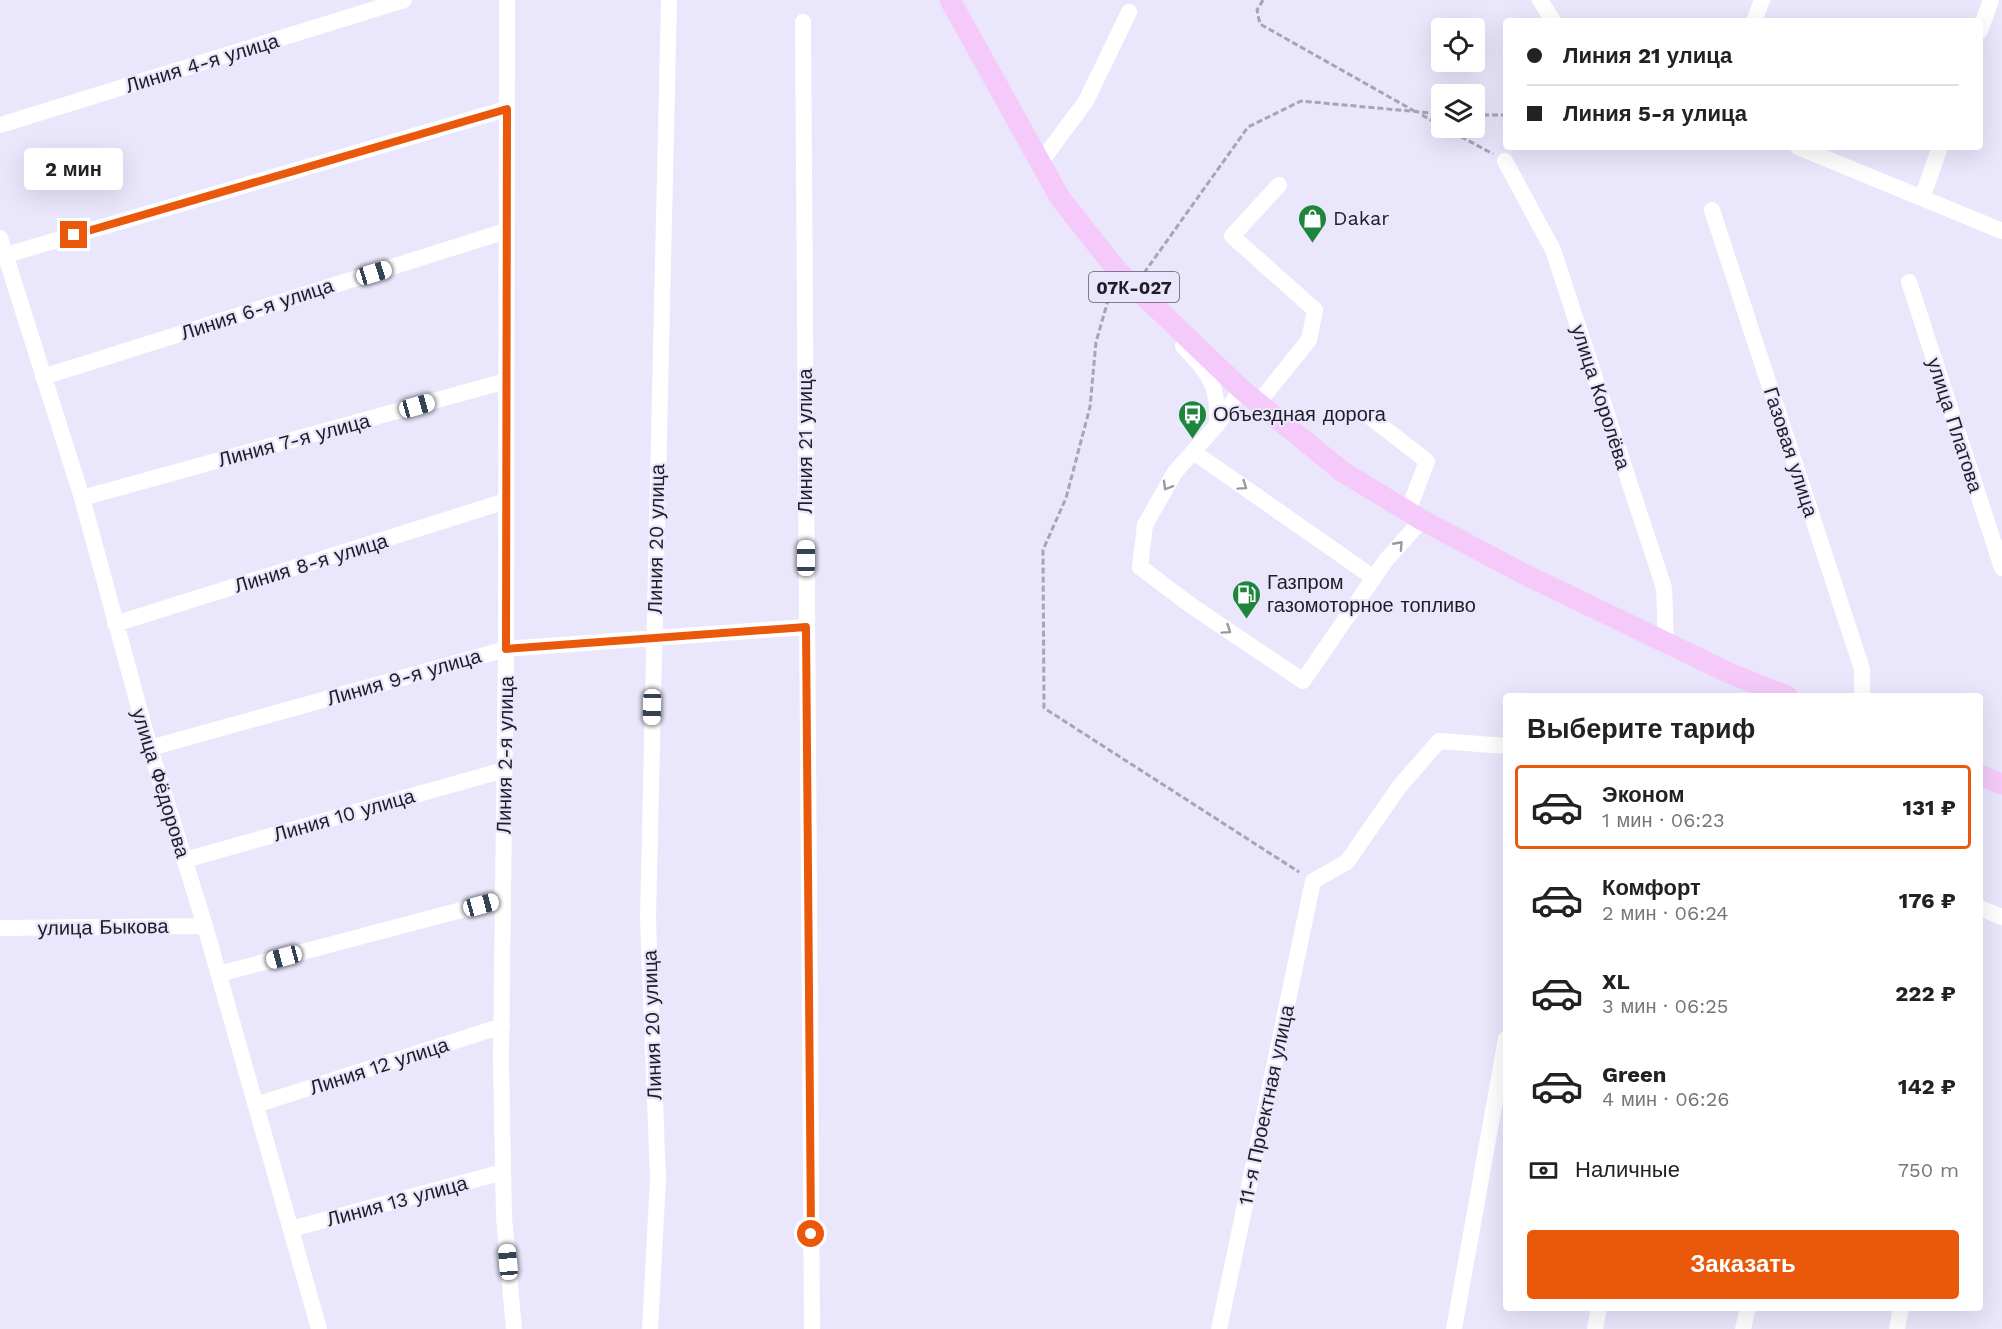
<!DOCTYPE html>
<html lang="ru">
<head>
<meta charset="utf-8">
<style>
  :root { --surface:#fff; --page:#f2f2f2; --text:#222; --muted:#767676; --line:#e0e0e0; --accent:#ea580c }
  body { margin:0; font-family:"Work Sans",sans-serif; background:var(--page); color:var(--text); height:100vh; display:flex; flex-direction:column; font-size:22px; white-space:nowrap }
  * { box-sizing:border-box; margin:0 }
  p { font-size:20px; color:var(--muted) }
  .icon { flex:none; width:33px; height:33px; fill:none; stroke:currentColor; stroke-width:2; stroke-linecap:round; stroke-linejoin:round }
  .map { position:relative; flex:1; overflow:hidden }
  .side { position:absolute; left:1503px; top:693px; width:480px; height:618px; display:flex; flex-direction:column; background:var(--surface); border-radius:6px; box-shadow:0 6px 24px #0002 }
  .side>* { flex:none }
  .top-card { position:absolute; left:1503px; top:18px; width:480px; height:132px; border-radius:6px; box-shadow:0 6px 24px #0002; display:grid; align-content:center; height:132px; padding:0 24px; background:var(--surface) }
  .fabs { position:absolute; left:1431px; top:18px; display:grid; gap:12px }
  .fabs a { display:grid; place-items:center; width:54px; height:54px; border-radius:6px; background:var(--surface); box-shadow:0 6px 24px #0002; font-size:30px }
  .end { position:absolute; width:27px; height:27px; margin:-14px; border:8px solid #ea580c; background:#fff; box-shadow:0 0 0 3px #fff }
  .from { border-radius:50% }
  .bubble { position:absolute; height:42px; border-radius:6px; background:var(--surface); box-shadow:0 6px 24px #0002; font-size:20px; font-weight:700; line-height:42px; text-align:center }
  .car { position:absolute; width:18px; height:36px; margin:-18px -9px; border-radius:8px; box-shadow:0 0 4px 2px #0007; background:linear-gradient(#fff 24%,#345 0 40%,#fff 0 76%,#345 0 86%,#fff 0) }
  .top-card b { display:flex; align-items:center; gap:21px; height:57px; font-size:22px }
  .top-card b+b { border-top:2px solid var(--line) }
  .top-card i { width:15px; height:15px; background:var(--text) }
  ul { padding:0; list-style:none }
  li { display:flex; align-items:center; gap:18px; height:84px; margin:0 12px 9px; padding:0 12px; border:3px solid transparent; border-radius:6px }
  li div { flex:1 }
  li b { display:block; font-size:22px }
  li em { font-style:normal; font-weight:700 }
  li.selected { border-color:var(--accent) }
  li>.icon { width:54px; height:54px; stroke-width:1.5 }
  h2 { padding:0 24px; font-size:27px; line-height:72px }
  .pay { display:flex; align-items:center; gap:15px; height:66px; padding:0 24px; font-size:22px }
  .pay p { margin-inline-start:auto }
  .cta { display:flex; gap:12px; margin-top:auto; padding:12px 24px }
  .cta a { flex:1; height:69px; border-radius:6px; background:var(--accent); color:#fff; font-size:24px; font-weight:700; line-height:69px; text-align:center }
  .map>svg:first-child { display:block }
  .lines { fill:none; stroke-linecap:round; stroke-linejoin:round }
  .path { stroke:#a7a4b5; stroke-width:3; stroke-dasharray:6 3; stroke-linecap:butt }
  .minor { stroke:#fff; stroke-width:16 }
  .major { stroke:#f5cafa; stroke-width:21 }
  .oneway { stroke:#9a999d }
  .route { stroke:#ea580c; stroke-width:8 }
  .labels { text-anchor:middle; dominant-baseline:central; stroke-width:4.5; stroke-linejoin:round; paint-order:stroke }
  .shield { fill:#eae6fc; stroke:#5c5966; stroke-width:1.5 }
  .shield-label { font-size:18px; font-weight:bold; fill:#1f1d25 }
  .street-label { font-size:20px; fill:#1f1d25; stroke:#eae6fc }
  .poi-label { font-size:20px; fill:#1f1d25; stroke:#eae6fc; text-anchor:start }
</style>
</head>
<body>
<div class="map">
<svg width="2002" height="1329" viewBox="0 0 2002 1329">
  <rect width="100%" height="100%" fill="#eae6fc"/>
  <g class="lines">
    <path class="path" d="M1263,0L1257,10L1260,24L1416,112
      M1422,115L1442,126
      M1474,115H1506
      M1445,128L1493,154
      M1144,273L1248,127L1301,101L1442,114
      M1111,290L1096,342L1090,407L1066,498L1043,550L1044,708L1299,872"/>
    <path class="minor" d="M507,0L506,649L501,1061L504,1218L514,1329
      M1540,0L1553,21
      M1754,21L1762,0
      M803,22L812,1329
      M1980,31L1991,0
      M0,125L404,0
      M1798,147L2002,231
      M1505,161L1553,250L1664,588L1666,642
      M1040,163L1086,101L1129,12
      M1922,198L1940,147
      M1712,210L1862,669V696
      M0,238L82,498L150,748L205,926L319,1329
      M6,255L506,109
      M1909,282L2002,568
      M1183,346C1208,373 1219,384 1217,423
      M43,377L506,231
      M1241,389L1217,425L1175,472L1145,525L1140,567L1189,604L1303,681L1386,560L1422,520
      M1258,403L1309,340L1315,310L1232,236L1279,185
      M1370,417L1427,461L1408,511
      M1195,453L1374,578
      M82,498L506,381
      M115,624L506,501
      M150,748L506,649L806,627
      M185,860L504,770
      M1980,908L2002,917
      M0,928L205,926
      M219,974L503,899
      M256,1105L502,1026
      M291,1229L503,1172
      M650,1329L658,1179L648,919L669,0
      M1219,1329L1313,881L1347,862L1399,787L1439,741L1506,746
      M1454,1329L1506,1039
      M1595,1329L1599,1308
      M1743,1329L1748,1308
      M1897,1329L1901,1308"/>
    <path class="major" d="M950,0L1060,198L1117,270L1241,389L1343,472L1422,520L1522,573L1729,673L1787,696
      M1980,775L2002,784"/>
  </g>
  <defs><path id="oneway-chevron" d="M-2-3.5L2.5 0L-2 3.5" fill="none" stroke-width="1.6" stroke-linecap="round" stroke-linejoin="round" transform="scale(1.5)"/></defs>
  <g class="oneway">
    <use href="#oneway-chevron" transform="translate(1167 486) rotate(120)"/>
    <use href="#oneway-chevron" transform="translate(1243 486) rotate(35)"/>
    <use href="#oneway-chevron" transform="translate(1399 545) rotate(-48)"/>
    <use href="#oneway-chevron" transform="translate(1227 630) rotate(34)"/>
  </g>
  <g class="lines">
    <path class="route" d="M74,235L507,109L506,649L806,627L811,1234"/>
  </g>
  <defs>
    <symbol id="shop-pin" viewBox="-11 -11 22 30"><path d="M0 17L-7.5 6A9.5 9.5 0 1 1 7.5 6Z" fill="#1d863c" stroke="#eae6fc"/><path d="M-5-2.5h2.3a2.7 3.5 0 0 1 5.4 0H5L5.5 6h-11ZM-1.5-2.5h3a1.5 2.3 0 0 0-3 0Z" fill="#fff"/></symbol>
    <symbol id="bus-pin" viewBox="-11 -11 22 30"><path d="M0 17L-7.5 6A9.5 9.5 0 1 1 7.5 6Z" fill="#1d863c" stroke="#eae6fc"/><path d="M-5-6H5V4H4V6H2V4H-2V6H-4V4H-5ZM-3.5-4V0h7V-4ZM-3.5 1.2v1.5H-2V1.2ZM2 1.2v1.5H3.5V1.2Z" fill="#fff"/></symbol>
    <symbol id="fuel-pin" viewBox="-11 -11 22 30"><path d="M0 17L-7.5 6A9.5 9.5 0 1 1 7.5 6Z" fill="#1d863c" stroke="#eae6fc"/><path d="M-5.5-6h7V0h2V4h1.3V-2.5L3-4.5l.8-.8L6-3V5H2.5V1h-1V6h-7ZM-4.2-4.7v3.2H.2V-4.7Z" fill="#fff"/></symbol>
  </defs>
  <g fill-rule="evenodd">
    <use href="#shop-pin" x="1296" y="202" width="33" height="45"/>
    <use href="#bus-pin" x="1176" y="398" width="33" height="45"/>
    <use href="#fuel-pin" x="1230" y="578" width="33" height="45"/>
  </g>
  <g class="labels">
    <rect class="shield" x="1089" y="272" width="90" height="30" rx="4.5"/>
    <g class="shield-label">
      <text x="1134" y="287">07К-027</text>
    </g>
    <g class="street-label">
      <text transform="translate(202 63) rotate(-17)">Линия 4-я улица</text>
      <text transform="translate(257 309) rotate(-18)">Линия 6-я улица</text>
      <text transform="translate(1601 397) rotate(72)">улица Королёва</text>
      <text transform="translate(1955 425) rotate(72)">улица Платова</text>
      <text transform="translate(294 440) rotate(-15)">Линия 7-я улица</text>
      <text transform="translate(805 441) rotate(-90)">Линия 21 улица</text>
      <text transform="translate(1791 452) rotate(72)">Газовая улица</text>
      <text transform="translate(656 539) rotate(-89)">Линия 20 улица</text>
      <text transform="translate(311 563) rotate(-17)">Линия 8-я улица</text>
      <text transform="translate(404 677) rotate(-16)">Линия 9-я улица</text>
      <text transform="translate(505 755) rotate(-89)">Линия 2-я улица</text>
      <text transform="translate(161 783) rotate(73)">улица Фёдорова</text>
      <text transform="translate(344 815) rotate(-16)">Линия 10 улица</text>
      <text transform="translate(103 927) rotate(-1)">улица Быкова</text>
      <text transform="translate(652 1025) rotate(-92)">Линия 20 улица</text>
      <text transform="translate(379 1066) rotate(-18)">Линия 12 улица</text>
      <text transform="translate(1266 1105) rotate(-78)">11-я Проектная улица</text>
      <text transform="translate(397 1201) rotate(-15)">Линия 13 улица</text>
    </g>
    <g class="poi-label">
      <text x="1333" y="218">Dakar</text>
      <text x="1213" y="414">Объездная дорога</text>
      <text x="1267" y="582">Газпром<tspan x="1267" dy="23">газомоторное топливо</tspan></text>
    </g>
  </g>
</svg>
<div class="fabs">
<a><svg class="icon" aria-label="locate" viewBox="0 0 24 24"><circle cx="12" cy="12" r="6"/><path d="M12 2v4M12 18v4M2 12h4M18 12h4"/></svg></a>
<a><svg class="icon" aria-label="layers" viewBox="0 0 24 24"><path d="M12 4l9 5-9 5-9-5zM3 14l9 5 9-5"/></svg></a>
</div>
<i class="end from" style="left:811px;top:1234px"></i>
<i class="end" style="left:74px;top:235px"></i>
<div class="bubble" style="left:24px;top:148px;width:99px">2 мин</div>
<i class="car" style="left:374px;top:273px;rotate:73deg"></i>
<i class="car" style="left:417px;top:406px;rotate:74deg"></i>
<i class="car" style="left:806px;top:558px;rotate:0deg"></i>
<i class="car" style="left:652px;top:707px;rotate:181deg"></i>
<i class="car" style="left:481px;top:905px;rotate:75deg"></i>
<i class="car" style="left:284px;top:957px;rotate:255deg"></i>
<i class="car" style="left:508px;top:1262px;rotate:355deg"></i>
<div class="top-card">
<b><i class="from"></i>Линия 21 улица</b>
<b><i></i>Линия 5-я улица</b>
</div>
<section class="side">
<h2>Выберите тариф</h2>
<ul>
<li class="selected"><svg class="icon" aria-label="car" viewBox="0 0 24 24"><path d="M5 17H2v-5l4-1 3-4h7l3 4 3 1v5h-3M9 17h6M6 11h13"/><circle cx="7" cy="17" r="2"/><circle cx="17" cy="17" r="2"/></svg><div><b>Эконом</b><p>1 мин · 06:23</p></div><em>131 ₽</em></li>
<li><svg class="icon" aria-label="car" viewBox="0 0 24 24"><path d="M5 17H2v-5l4-1 3-4h7l3 4 3 1v5h-3M9 17h6M6 11h13"/><circle cx="7" cy="17" r="2"/><circle cx="17" cy="17" r="2"/></svg><div><b>Комфорт</b><p>2 мин · 06:24</p></div><em>176 ₽</em></li>
<li><svg class="icon" aria-label="car" viewBox="0 0 24 24"><path d="M5 17H2v-5l4-1 3-4h7l3 4 3 1v5h-3M9 17h6M6 11h13"/><circle cx="7" cy="17" r="2"/><circle cx="17" cy="17" r="2"/></svg><div><b>XL</b><p>3 мин · 06:25</p></div><em>222 ₽</em></li>
<li><svg class="icon" aria-label="car" viewBox="0 0 24 24"><path d="M5 17H2v-5l4-1 3-4h7l3 4 3 1v5h-3M9 17h6M6 11h13"/><circle cx="7" cy="17" r="2"/><circle cx="17" cy="17" r="2"/></svg><div><b>Green</b><p>4 мин · 06:26</p></div><em>142 ₽</em></li>
</ul>
<div class="pay"><svg class="icon" aria-label="cash" viewBox="0 0 24 24"><path d="M3 7h18v10H3z"/><circle cx="12" cy="12" r="2"/></svg>Наличные<p>750 m</p></div>
<div class="cta"><a>Заказать</a></div>
</section>
</div>
</body>
</html>
